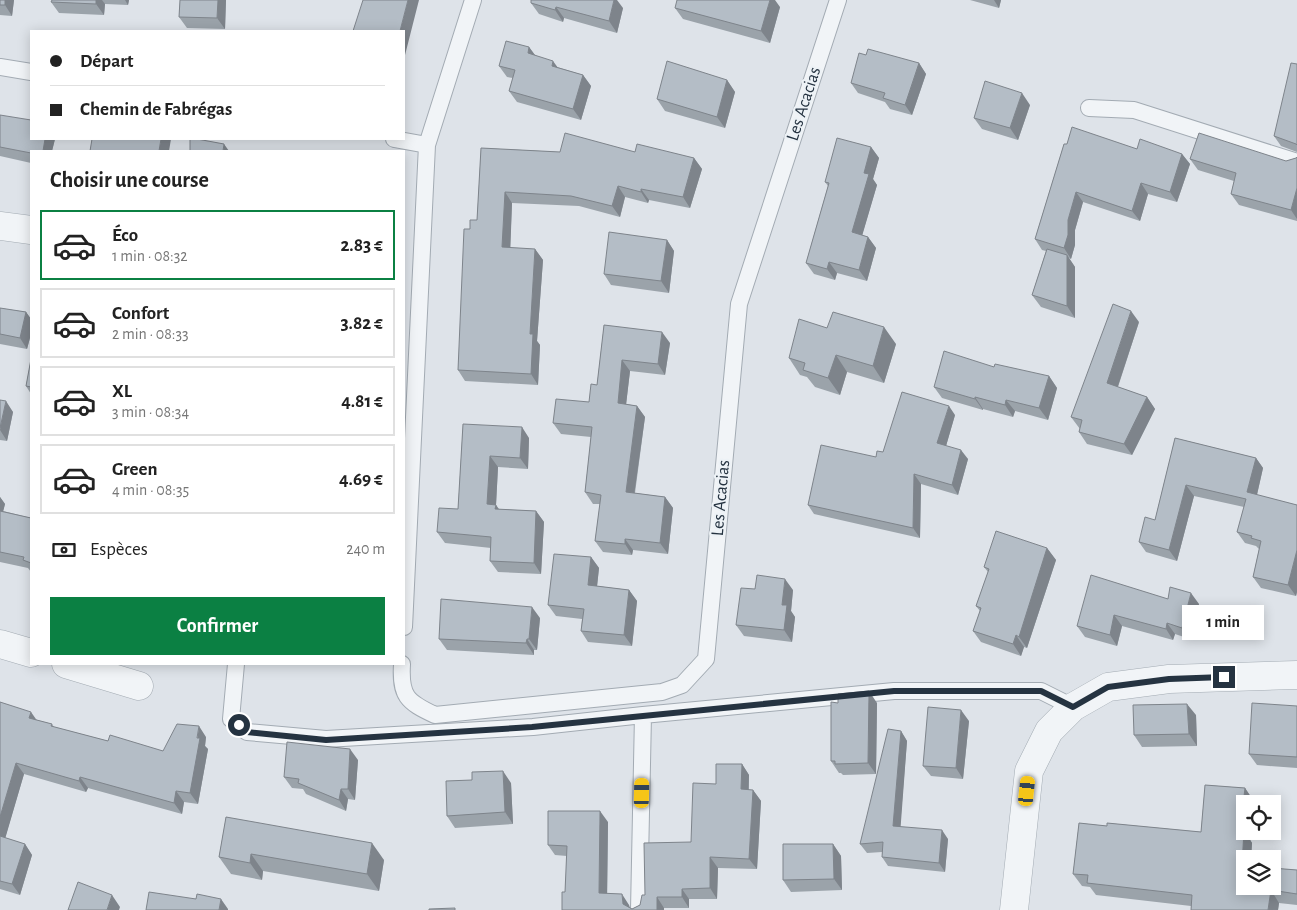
<!DOCTYPE html>
<html lang="fr">
<head>
<meta charset="utf-8">
<style>
  :root { --surface:#fff; --page:#f6f6f6; --text:#222; --muted:#767676; --line:#e0e0e0; --accent:#0b8043 }
  body { margin:0; font-family:"Alegreya Sans",sans-serif; background:var(--page); color:var(--text); height:100vh; display:flex; flex-direction:column; font-size:19px; white-space:nowrap }
  * { box-sizing:border-box; margin:0 }
  p { font-size:16px; color:var(--muted) }
  .icon { flex:none; width:28px; height:28px; fill:none; stroke:currentColor; stroke-width:2; stroke-linecap:round; stroke-linejoin:round }
  .map { position:relative; flex:1; overflow:hidden }
  .panel { position:absolute; left:30px; top:150px; width:375px; height:515px; display:flex; flex-direction:column; background:var(--surface); border-radius:0px; box-shadow:0 2px 12px #0003 }
  .panel>* { flex:none }
  .banner { position:absolute; left:30px; top:30px; width:375px; height:110px; border-radius:0px; box-shadow:0 2px 12px #0003; display:grid; align-content:center; height:110px; padding:0 20px; background:var(--surface) }
  .tools { position:absolute; left:1236px; top:795px; display:grid; gap:10px }
  .tools a { display:grid; place-items:center; width:45px; height:45px; border-radius:0px; background:var(--surface); box-shadow:0 2px 12px #0003; font-size:25px }
  .end { position:absolute; width:22px; height:22px; margin:-11px; border:6px solid #253341; background:#fff; box-shadow:0 0 0 2px #fff }
  .from { border-radius:50% }
  .bubble { position:absolute; height:35px; border-radius:0px; background:var(--surface); box-shadow:0 2px 12px #0003; font-size:16px; font-weight:700; line-height:35px; text-align:center }
  .car { position:absolute; width:15px; height:30px; margin:-15px -8px; border-radius:6px; box-shadow:0 0 4px 1px #0007; background:linear-gradient(#f5c518 24%,#345 0 40%,#f5c518 0 76%,#345 0 86%,#f5c518 0) }
  .banner b { display:flex; align-items:center; gap:18px; height:48px; font-size:19px }
  .banner b+b { border-top:1px solid var(--line) }
  .banner i { width:12px; height:12px; background:var(--text) }
  ul { padding:0; list-style:none }
  li { display:flex; align-items:center; gap:15px; height:70px; margin:0 10px 8px; padding:0 10px; border:2px solid var(--line); border-radius:0px }
  li div { flex:1 }
  li b { display:block; font-size:19px }
  li em { font-style:normal; font-weight:700 }
  li.selected { border-color:var(--accent) }
  li>.icon { width:45px; height:45px; stroke-width:1.5 }
  h2 { padding:0 20px; font-size:22px; line-height:60px }
  .pay { display:flex; align-items:center; gap:12px; height:55px; padding:0 20px; font-size:19px }
  .pay p { margin-inline-start:auto }
  .button { display:flex; gap:10px; margin-top:auto; padding:10px 20px }
  .button a { flex:1; height:58px; border-radius:0px; background:var(--accent); color:#fff; font-size:20px; font-weight:700; line-height:58px; text-align:center }
  .map>svg:first-child { display:block }
  .lines { fill:none; stroke-linecap:round; stroke-linejoin:round }
  .service-casing { stroke:#a3abb3; stroke-width:18 }
  .minor-casing { stroke:#a3abb3; stroke-width:29 }
  .tertiary-casing { stroke:#a3abb3; stroke-width:29 }
  .service { stroke:#f1f4f7; stroke-width:16 }
  .minor { stroke:#f1f4f7; stroke-width:28 }
  .tertiary { stroke:#f1f4f7; stroke-width:28 }
  .wall { fill:#9ba3aa }
  .shaded-wall { fill:#7e848b }
  .building { fill:#b4bdc6; stroke:#7e848b }
  .route { stroke:#253341; stroke-width:6 }
  .labels { text-anchor:middle; dominant-baseline:central; stroke-width:4.5; stroke-linejoin:round; paint-order:stroke }
  .street-label { font-size:18px; fill:#253341; stroke:#edf2f6 }
</style>
</head>
<body>
<div class="map">
<svg width="1297" height="910" viewBox="0 0 1297 910">
  <rect width="100%" height="100%" fill="#dee3e9"/>
  <g class="lines">
    <defs>
      <path id="service" d="M0,67L31,72
        M1089,108L1134,110L1297,162
        M394,139L427,145
        M404,627L427,145L473,0
        M236,664L231,719L247,732L326,739L533,727L643,715
        M402,664C400,696 407,702 435,715L662,692L682,685L706,659L739,304L838,0
        M639,910L643,715L894,691H1041L1073,707"/>
      <path id="minor" d="M0,226L31,230
        M0,644L31,653
        M66,664L139,686"/>
      <path id="tertiary" d="M1014,910L1029,771L1049,731L1073,707L1108,687L1169,679L1297,675"/>
    </defs>
    <use href="#service" class="service-casing"/>
    <use href="#minor" class="minor-casing"/>
    <use href="#tertiary" class="tertiary-casing"/>
    <use href="#service" class="service"/>
    <use href="#minor" class="minor"/>
    <use href="#tertiary" class="tertiary"/>
  </g>
  <path class="wall" d="M0,0H14L12,16L0,15Z
    M52,0H129L128,5L105,4L104,15L59,13L51,2Z
    M180,0H226L225,29L187,28L179,17Z
    M970,0H1001L999,8Z
    M531,3L623,8L617,33L564,18L563,22L539,14Z
    M780,7L770,43L683,19L675,8Z
    M529,47L535,55L557,67L583,75L591,86L581,120L517,102L509,91L513,78L507,77L499,66Z
    M866,55L919,63L926,74L912,115L890,109L885,102L858,93L851,83Z
    M1297,64V152L1281,146L1274,136Z
    M727,80L735,92L725,128L665,111L657,99Z
    M1030,105L1018,140L982,129L974,118Z
    M0,115L55,139L52,151H31V163L0,156Z
    M1064,144L1137,149L1182,154L1190,164L1177,202L1148,194L1140,221L1083,202L1075,230V245L1071,259L1069,258L1075,267V318L1041,307L1032,295L1046,251L1042,250L1035,239Z
    M871,147L879,158L873,179L877,185L862,235L868,237L876,248L867,281L837,273L835,280L814,274L806,263L828,186L825,182Z
    M481,148L560,152H635L694,158L702,169L690,208L649,200L648,203L625,197L620,217L579,206L512,203L510,248L535,249L543,260L537,341L540,345L538,385L465,381L458,370L470,229L477,220Z
    M1297,157V221L1239,205L1231,194L1234,181L1198,170L1190,159L1286,161L1296,158Z
    M667,240L674,251L669,293L611,285L604,274Z
    M0,308L26,312L31,319V334L27,349L0,344Z
    M1139,322L1118,387L1147,397L1155,409L1132,455L1087,444L1079,432L1080,429L1071,417Z
    M604,325L670,343L665,375L630,371L626,404L637,406L645,417L635,493L665,497L673,508L668,554L633,550L632,555L603,552L595,541L600,504H593L585,492L591,437L561,434L553,423L589,402L597,385Z
    M827,328L896,344L884,383L847,372L840,395L815,387L807,377L800,375L789,358Z
    M31,359V394L26,386Z
    M1049,376L1057,388L1048,420L1015,411L1013,417L983,409V410L942,398L934,387Z
    M0,400L13,412L7,441L0,440Z
    M955,415L946,446L968,459L958,495L921,484L920,538L814,514L808,505L883,452Z
    M463,424L529,438L528,469L498,467L496,505L499,509L536,511L544,522L541,574L498,572L490,561L491,548L445,543L437,532L458,509Z
    M1175,438L1256,458L1263,468L1257,495L1297,505V592L1296,596L1261,588L1253,577L1259,549L1256,546L1245,543L1237,532L1244,507L1194,496L1177,561L1146,552L1139,542L1155,520Z
    M0,497L5,504L3,511L31,518V572L28,568L0,562Z
    M1047,548L1056,560L1027,648L1024,647L1021,656L981,642L973,631L980,611L976,606L988,572L984,567Z
    M591,557L599,568L597,586L629,590L637,601L632,646L588,642L581,631L582,619L556,616L548,605Z
    M755,589L793,590L791,611L795,617L792,642L744,636L736,625Z
    M1168,599L1199,604L1190,639L1175,634L1173,640L1122,626L1117,646L1085,637L1077,626Z
    M540,618L537,650H534V655L447,650L439,639Z
    M0,702L37,720L52,724L54,727L108,741L163,751L206,737L205,746L208,749L198,804L184,802L182,814L88,788L86,792L24,774L5,838L25,844L32,855L20,895L0,889Z
    M838,703H877L876,774L843,775L841,773H839L831,761Z
    M1297,706V768L1257,765L1249,754Z
    M1196,715L1197,746L1142,747L1134,735Z
    M969,721L963,779L931,776L923,766Z
    M901,731L907,741L900,827L948,839L945,872L888,866L882,857V852L867,853L860,844Z
    M358,760L355,800L348,799L346,811L306,794L303,789L292,788L284,777Z
    M742,764L749,775V790H753L761,801L757,869L718,868L717,899H689V908H664V910H562L565,892L567,856L555,855L548,845L608,822L607,894L629,905L630,908L632,909L640,905L645,895L691,842L716,784Z
    M511,783L513,824L455,828L447,816Z
    M1205,785L1245,788L1253,800V804H1245V831H1250L1249,838L1252,843L1251,859H1245V886H1272V868L1297,870V905L1279,903L1278,910H1191V906L1096,895L1090,887L1082,886L1073,874L1079,823L1107,826V823L1201,832Z
    M226,817L384,860L379,891L263,871L262,880L231,874L219,857Z
    M833,844L841,856L842,890L791,892L783,880Z"/>
  <path class="shaded-wall" d="M5,0H14L12,16L5,5Z
    M96,0H102L105,4L104,15L96,4Z
    M125,0H129L128,5Z
    M218,0H226L225,29L217,18Z
    M408,0H419L404,59V31H400Z
    M614,0H617L623,8L617,33L609,21Z
    M770,0H775L780,7L770,43L761,31Z
    M994,0H1001L999,8Z
    M556,7L564,18L563,22L555,10Z
    M529,47L537,58L528,53Z
    M553,61L561,72L552,66Z
    M919,63L926,74L912,115L905,105Z
    M583,75L591,86L581,120L573,109Z
    M727,80L735,92L725,128L717,117Z
    M1022,93L1030,105L1018,140L1010,128Z
    M45,139H55L52,151H43Z
    M161,139H171L169,151H159Z
    M224,144L229,151H223Z
    M871,147L879,158L873,179L877,185L860,243L852,232L864,173Z
    M1182,154L1190,164L1177,202L1170,192Z
    M694,158L702,169L690,208L683,197Z
    M1141,183L1148,194L1140,221L1132,211Z
    M618,186L625,197L620,217L612,206Z
    M1297,188V219L1291,210Z
    M641,189L649,200L648,203L641,192Z
    M505,192L512,203L510,258L502,247Z
    M1076,192L1083,202L1075,230V245L1071,259L1064,248L1068,220Z
    M868,237L876,248L867,281L859,270Z
    M667,240L674,251L669,293L661,281Z
    M535,249L543,260L537,341L540,345L538,385L531,374L530,334Z
    M1067,255L1075,267V318L1067,306Z
    M829,262L837,273L835,280L827,269Z
    M1131,311L1139,322L1115,395L1107,383Z
    M26,312L31,319V334L27,349L20,338Z
    M884,327L896,344L884,383L873,366Z
    M662,332L670,343L665,375L658,364Z
    M836,355L847,372L840,395L828,378Z
    M622,360L630,371L625,414L618,403Z
    M1049,376L1057,388L1048,420L1039,408Z
    M975,397L983,409V410L975,399Z
    M1147,397L1155,409L1132,455L1124,444Z
    M1006,400L1015,411L1013,417L1005,405Z
    M6,401L13,412L7,441L0,430Z
    M637,406L645,417L633,503L626,492Z
    M949,406L955,415L944,453L937,443Z
    M522,427L529,438L528,469L520,458Z
    M961,450L968,459L958,495L952,485Z
    M490,456L498,467L496,505L503,516L487,504Z
    M1256,458L1263,468L1255,503L1247,492Z
    M914,474L921,484L920,538L913,528Z
    M1186,485L1194,496L1177,561L1169,550Z
    M0,497L5,504L1,520L0,519Z
    M665,497L673,508L668,554L660,543Z
    M536,511L544,522L541,574L534,563Z
    M625,539L633,550L632,555L625,544Z
    M1047,548L1056,560L1027,648L1019,637Z
    M1297,550V592L1296,596L1288,585Z
    M591,557L599,568L596,596L588,585Z
    M785,579L793,590L791,611L795,617L792,642L784,630L782,605Z
    M629,590L637,601L632,646L624,635Z
    M1191,593L1199,604L1190,639L1182,628Z
    M532,607L540,618L537,650L529,639Z
    M1114,615L1122,626L1117,646L1110,635Z
    M1167,623L1175,634L1173,640L1166,629Z
    M1016,635L1024,647L1021,656L1013,644Z
    M527,639L534,650V655L526,643Z
    M869,691L877,703L876,774L868,763Z
    M1187,704L1196,715L1197,746L1189,734Z
    M961,710L969,721L963,779L956,768Z
    M31,712L38,722L29,718Z
    M199,726L206,737L205,746L208,749L198,804L190,793Z
    M901,731L907,741L900,835L893,826Z
    M350,749L358,760L355,800L348,789Z
    M16,763L24,774L3,846L0,842V817Z
    M742,764L749,775L748,800L741,789Z
    M503,771L511,783L513,824L505,812Z
    M80,777L88,788L86,792L79,781Z
    M1245,788L1253,800V804H1245V831H1250L1249,838L1252,843L1251,859H1245V870L1242,866L1240,830Z
    M341,789L348,799L346,811L339,800Z
    M753,790L761,801L757,869L749,859Z
    M176,791L184,802L182,814L174,803Z
    M600,811L608,822L607,904L599,893Z
    M942,830L948,839L945,872L939,863Z
    M372,843L384,860L379,891L367,874Z
    M25,844L32,855L20,895L12,884Z
    M833,844L841,856L842,890L834,879Z
    M251,854L263,871L262,880L250,863Z
    M710,857L718,868L717,899L710,888Z
    M682,889L689,899V908L682,897Z
    M1271,890L1279,903L1278,910H1268Z
    M622,894L629,905L630,910L623,904Z
    M112,895L120,907L119,910H107Z
    M657,897L664,908V910H657Z
    M221,899L228,909V910H219Z"/>
  <path class="building" d="M0,0H5V5H0Z
    M52,0H96V4L51,2Z
    M180,0H218L217,18L179,17Z
    M363,0H408L400,31H353Z
    M531,0H614L609,21L556,7L555,10L531,3Z
    M677,0H770L761,31L675,8Z
    M506,41L529,47L528,53L553,61L552,66L583,75L573,109L509,91L515,70L499,66Z
    M868,49L919,63L905,105L883,98L885,93L851,83L859,53L866,55Z
    M667,61L727,80L717,117L657,99Z
    M1291,63L1297,64V145L1296,144L1274,136Z
    M985,81L1022,93L1010,128L974,118Z
    M0,115L31,120V139H45L43,151H31V153L0,147Z
    M1072,127L1137,149L1140,139L1182,154L1170,192L1141,183L1132,211L1076,192L1068,220V235L1064,248L1035,239L1064,144H1067Z
    M565,133L635,152L637,144L694,158L683,197L641,189V192L618,186L612,206L571,196L505,192L502,247L535,249L530,334H533L531,374L458,370L464,229H470V220H477L481,148L560,152Z
    M1199,133L1286,161L1296,158L1297,157V188L1291,210L1231,194L1236,173L1190,159Z
    M837,138L871,147L864,173L869,174L852,232L868,237L859,270L829,262L827,269L806,263L829,183L825,182Z
    M92,139H161L159,151H90Z
    M190,139H197L224,144L223,151H190Z
    M609,232L667,240L661,281L604,274Z
    M1047,249L1067,255V306L1032,295Z
    M1113,304L1131,311L1107,383L1147,397L1124,444L1079,432L1082,420L1071,417Z
    M0,308L26,312L20,338L0,334Z
    M833,312L884,327L873,366L836,355L828,378L803,370L805,363L789,358L799,319L827,328Z
    M604,325L662,332L658,364L622,360L618,403L637,406L626,492L665,497L660,543L625,539V544L595,541L601,495L585,492L592,427L553,423L556,399L589,402L591,384L597,385Z
    M944,351L994,367L995,364L1049,376L1039,408L1006,400L1005,405L975,397V399L934,387Z
    M31,359V387L26,386Z
    M902,392L949,406L937,443L961,450L952,485L914,474L913,528L808,505L821,445L876,457L877,451L883,452Z
    M0,400L6,401L0,428Z
    M463,424L522,427L520,458L490,456L487,504L496,505L495,509L536,511L534,563L490,561L491,537L437,532L439,508L458,509Z
    M1175,438L1256,458L1247,492L1297,505V550L1288,585L1253,577L1261,541L1251,538L1252,536L1237,532L1246,499L1186,485L1169,550L1139,542L1145,517L1155,520Z
    M0,511L31,518V563L23,560L24,557L0,552Z
    M996,531L1047,548L1019,637L1016,635L1013,644L973,631L981,608L976,606L989,569L984,567Z
    M554,554L591,557L588,585L629,590L624,635L581,631L584,609L548,605Z
    M757,575L785,579L782,605H787L784,630L736,625L741,588L755,589Z
    M1091,575L1168,599L1170,587L1191,593L1182,628L1167,623L1166,629L1114,615L1110,635L1077,626Z
    M441,599L532,607L529,639H527L526,643L439,639Z
    M869,691L868,763L835,764V761H831V702L838,703V694Z
    M0,702L31,712L29,718L52,724L51,726L108,741L110,735L163,751L177,724L199,726L197,738H200L190,793L176,791L174,803L80,777L79,781L16,763L0,817Z
    M1252,703L1297,706V757L1249,754Z
    M1187,704L1189,734L1134,735L1133,705Z
    M928,707L961,710L956,768L923,766Z
    M888,729L901,731L893,826L942,830L939,863L882,857L883,842L860,844Z
    M287,742L350,749L348,789H341L339,800L298,783L299,779L284,777Z
    M716,764H742L741,789L753,790L749,859L710,857V888L682,889V897H657V910H562V892H565L567,846L548,845V811H600L599,893L622,894L623,904L632,909L640,905L642,895H645L644,843L691,842L693,783L716,784Z
    M503,771L505,812L447,816L446,781L472,780V772Z
    M1205,785L1245,788L1240,830H1244L1242,866H1245V886H1272V868L1297,870V894L1271,890L1268,910H1191L1192,895L1087,883L1088,875L1073,874L1079,823L1107,826V823L1201,832Z
    M226,817L372,843L367,874L251,854L250,863L219,857Z
    M0,836L25,844L12,884L0,881Z
    M783,844H833L834,879L783,880Z
    M78,882L112,895L107,910H68Z
    M149,892L196,899L197,894L221,899L219,910H146Z
    M455,908V910H429V909Z"/>
  <g class="lines">
    <path class="route" d="M239,725L247,732L326,740L422,734L532,727L894,691H1041L1073,707L1108,687L1169,679L1224,677"/>
  </g>
  <g class="labels">
    <g class="street-label">
      <text transform="translate(804 104) rotate(-72)">Les Acacias</text>
      <text transform="translate(721 498) rotate(-85)">Les Acacias</text>
    </g>
  </g>
</svg>
<div class="tools">
<a><svg class="icon" aria-label="locate" viewBox="0 0 24 24"><circle cx="12" cy="12" r="6"/><path d="M12 2v4M12 18v4M2 12h4M18 12h4"/></svg></a>
<a><svg class="icon" aria-label="layers" viewBox="0 0 24 24"><path d="M12 4l9 5-9 5-9-5zM3 14l9 5 9-5"/></svg></a>
</div>
<i class="end from" style="left:239px;top:725px"></i>
<i class="end" style="left:1224px;top:677px"></i>
<div class="bubble" style="left:1182px;top:605px;width:82px">1 min</div>
<i class="car" style="left:1027px;top:791px;rotate:6deg"></i>
<i class="car" style="left:642px;top:793px;rotate:1deg"></i>
<div class="banner">
<b><i class="from"></i>Départ</b>
<b><i></i>Chemin de Fabrégas</b>
</div>
<section class="panel">
<h2>Choisir une course</h2>
<ul>
<li class="selected"><svg class="icon" aria-label="car" viewBox="0 0 24 24"><path d="M5 17H2v-5l4-1 3-4h7l3 4 3 1v5h-3M9 17h6M6 11h13"/><circle cx="7" cy="17" r="2"/><circle cx="17" cy="17" r="2"/></svg><div><b>Éco</b><p>1 min · 08:32</p></div><em>2.83 €</em></li>
<li><svg class="icon" aria-label="car" viewBox="0 0 24 24"><path d="M5 17H2v-5l4-1 3-4h7l3 4 3 1v5h-3M9 17h6M6 11h13"/><circle cx="7" cy="17" r="2"/><circle cx="17" cy="17" r="2"/></svg><div><b>Confort</b><p>2 min · 08:33</p></div><em>3.82 €</em></li>
<li><svg class="icon" aria-label="car" viewBox="0 0 24 24"><path d="M5 17H2v-5l4-1 3-4h7l3 4 3 1v5h-3M9 17h6M6 11h13"/><circle cx="7" cy="17" r="2"/><circle cx="17" cy="17" r="2"/></svg><div><b>XL</b><p>3 min · 08:34</p></div><em>4.81 €</em></li>
<li><svg class="icon" aria-label="car" viewBox="0 0 24 24"><path d="M5 17H2v-5l4-1 3-4h7l3 4 3 1v5h-3M9 17h6M6 11h13"/><circle cx="7" cy="17" r="2"/><circle cx="17" cy="17" r="2"/></svg><div><b>Green</b><p>4 min · 08:35</p></div><em>4.69 €</em></li>
</ul>
<div class="pay"><svg class="icon" aria-label="cash" viewBox="0 0 24 24"><path d="M3 7h18v10H3z"/><circle cx="12" cy="12" r="2"/></svg>Espèces<p>240 m</p></div>
<div class="button"><a>Confirmer</a></div>
</section>
</div>
</body>
</html>
